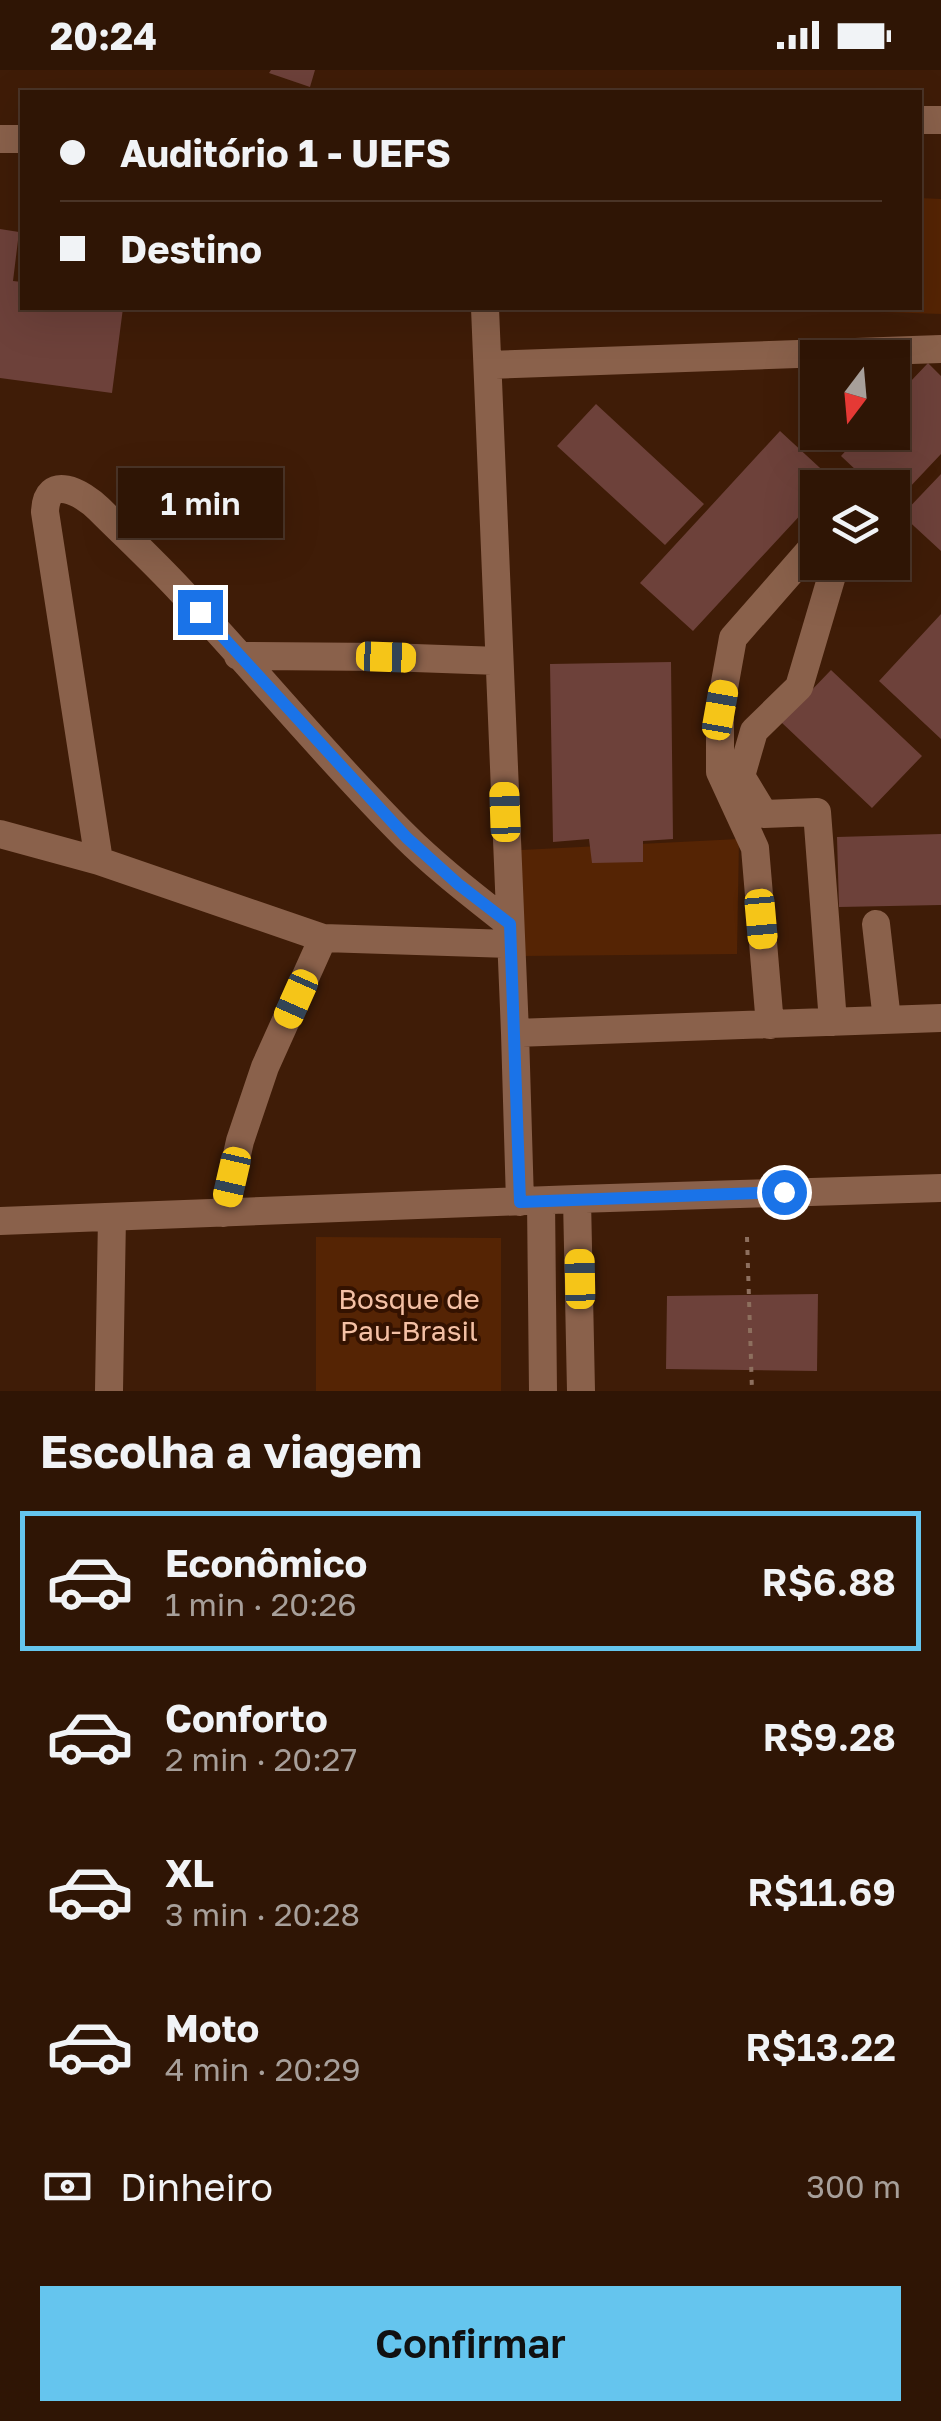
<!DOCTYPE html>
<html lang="pt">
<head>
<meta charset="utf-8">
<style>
  :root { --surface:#2f1505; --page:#3b2213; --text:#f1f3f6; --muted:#a79f9a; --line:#4a3427; --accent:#65c5ee }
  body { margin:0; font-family:"Golos Text",sans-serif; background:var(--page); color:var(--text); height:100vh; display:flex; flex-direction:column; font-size:38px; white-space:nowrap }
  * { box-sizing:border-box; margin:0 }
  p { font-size:32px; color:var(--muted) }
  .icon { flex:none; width:55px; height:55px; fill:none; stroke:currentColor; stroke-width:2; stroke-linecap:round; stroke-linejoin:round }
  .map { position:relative; height:1321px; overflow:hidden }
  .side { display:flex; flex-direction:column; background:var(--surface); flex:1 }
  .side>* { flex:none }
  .top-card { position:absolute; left:20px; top:20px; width:902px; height:220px; border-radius:0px; box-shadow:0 10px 40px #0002,0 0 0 2px var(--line); display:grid; align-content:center; height:220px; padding:0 40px; background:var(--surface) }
  .needle { width:65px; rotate:196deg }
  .buttons { position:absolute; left:800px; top:270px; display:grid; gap:20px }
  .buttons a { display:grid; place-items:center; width:110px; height:110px; border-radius:0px; background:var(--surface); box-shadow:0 10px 40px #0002,0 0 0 2px var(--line); font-size:50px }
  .end { position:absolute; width:45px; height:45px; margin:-22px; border:12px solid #1a73e8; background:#fff; box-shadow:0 0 0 5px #fff }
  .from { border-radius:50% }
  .bubble { position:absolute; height:70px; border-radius:0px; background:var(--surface); box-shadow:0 10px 40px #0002,0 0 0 2px var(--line); font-size:32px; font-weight:600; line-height:70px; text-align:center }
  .car { position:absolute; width:30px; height:60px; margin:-30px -15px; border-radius:12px; box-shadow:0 0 8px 2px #0007; background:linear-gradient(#f5c518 24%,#345 0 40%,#f5c518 0 76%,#345 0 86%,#f5c518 0) }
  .top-card b { display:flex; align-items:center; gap:35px; height:95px; font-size:38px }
  .top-card b+b { border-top:2px solid var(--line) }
  .top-card i { width:25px; height:25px; background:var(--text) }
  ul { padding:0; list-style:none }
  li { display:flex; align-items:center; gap:30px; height:140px; margin:0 20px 15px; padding:0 20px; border:5px solid transparent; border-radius:0px }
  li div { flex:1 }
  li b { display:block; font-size:38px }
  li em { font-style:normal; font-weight:600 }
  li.on { border-color:var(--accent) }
  li>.icon { width:90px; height:90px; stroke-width:1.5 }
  h2 { padding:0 40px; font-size:45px; line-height:120px }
  .pay { display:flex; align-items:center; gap:25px; height:110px; padding:0 40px; font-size:38px }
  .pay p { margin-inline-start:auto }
  .action { display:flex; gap:20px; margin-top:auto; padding:20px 40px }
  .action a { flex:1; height:115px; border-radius:0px; background:var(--accent); color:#111; font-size:40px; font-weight:600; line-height:115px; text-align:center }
  .status { display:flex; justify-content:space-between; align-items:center; height:70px; padding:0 50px; background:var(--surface); direction:ltr }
  .status svg { height:28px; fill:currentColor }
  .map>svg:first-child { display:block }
  .green { fill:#552404 }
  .building { fill:#6d413a }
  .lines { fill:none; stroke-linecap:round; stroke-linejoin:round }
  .path { stroke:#8d6f5e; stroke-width:4; stroke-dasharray:5 8; stroke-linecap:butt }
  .minor { stroke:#8a614b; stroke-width:28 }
  .route { stroke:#1a73e8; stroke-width:12 }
  .labels { text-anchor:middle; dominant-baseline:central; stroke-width:8; stroke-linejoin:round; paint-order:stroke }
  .park-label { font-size:28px; fill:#f4c0a5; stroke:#341200 }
</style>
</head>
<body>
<div class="status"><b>20:24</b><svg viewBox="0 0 49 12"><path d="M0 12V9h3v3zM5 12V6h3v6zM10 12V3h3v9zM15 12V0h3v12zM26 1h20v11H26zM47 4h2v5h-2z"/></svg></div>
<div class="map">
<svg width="941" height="1321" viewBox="0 0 941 1321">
  <rect width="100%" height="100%" fill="#3f1c07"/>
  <path class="green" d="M920,128L941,129V244L798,239L920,238Z
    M739,769L737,884L523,886L521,780Z
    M316,1167L501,1168V1321H316Z"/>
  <path class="building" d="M271,0H315L310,17L269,3Z
    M0,159L19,162L13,211L22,212V238H123L112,323L0,308Z
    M928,293L941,306V384L892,436V418H875L841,386L863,362H892V331Z
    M596,334L704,434L665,475L557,376Z
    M780,361L832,409L825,418H818V426L693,561L640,513Z
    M941,404V481L902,445Z
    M941,544V669L879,611Z
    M671,592L673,769L643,771V792L592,793L589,769L553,772L550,594Z
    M831,600L922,686L872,738L781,652Z
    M941,764V835L839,837L837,767Z
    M818,1224L817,1301L666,1299L667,1226Z"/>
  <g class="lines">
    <path class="path" d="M747,1167L752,1321"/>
    <path class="minor" d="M920,50H941
      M0,69H22
      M485,238L515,963
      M488,295L941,279
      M238,586L386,587L499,591
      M0,764L99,791L323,868L510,874
      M99,791L45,442C46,402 83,423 99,439C126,466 154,492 180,520C256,601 326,687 405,766C437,798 474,826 509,854
      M876,854L887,950
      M833,952L817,742L764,744L741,706L754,661L799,617L836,492
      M770,955L755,778L720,702V640L733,568L818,471
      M577,1129L581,1321
      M541,1131L543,1321
      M520,1132L515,963L941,948
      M224,1143L240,1071L265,997L323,868
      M0,1151L577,1129L941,1118
      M109,1321L112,1147"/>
  </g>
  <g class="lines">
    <path class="route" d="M200,542L407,768L458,814L510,854L520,1132L784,1122"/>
  </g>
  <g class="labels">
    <g class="park-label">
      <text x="409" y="1228">Bosque de<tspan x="409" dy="32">Pau-Brasil</tspan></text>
    </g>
  </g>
</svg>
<div class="buttons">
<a><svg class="needle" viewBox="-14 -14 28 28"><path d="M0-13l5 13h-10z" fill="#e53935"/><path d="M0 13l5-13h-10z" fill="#a79f9a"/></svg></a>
<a><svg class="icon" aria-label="layers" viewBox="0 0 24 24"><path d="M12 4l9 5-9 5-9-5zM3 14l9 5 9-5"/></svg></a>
</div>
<i class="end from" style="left:784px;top:1122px"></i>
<i class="end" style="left:200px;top:542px"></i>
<div class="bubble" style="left:118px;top:398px;width:165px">1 min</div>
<i class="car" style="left:386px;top:587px;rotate:92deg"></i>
<i class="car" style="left:720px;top:640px;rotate:10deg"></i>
<i class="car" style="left:505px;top:742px;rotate:358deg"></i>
<i class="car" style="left:761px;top:849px;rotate:175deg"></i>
<i class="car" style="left:296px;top:929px;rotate:204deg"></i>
<i class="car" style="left:232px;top:1107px;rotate:193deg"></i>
<i class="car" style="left:580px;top:1209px;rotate:359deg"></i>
<div class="top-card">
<b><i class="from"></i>Auditório 1 - UEFS</b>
<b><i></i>Destino</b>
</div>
</div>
<section class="side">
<h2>Escolha a viagem</h2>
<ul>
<li class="on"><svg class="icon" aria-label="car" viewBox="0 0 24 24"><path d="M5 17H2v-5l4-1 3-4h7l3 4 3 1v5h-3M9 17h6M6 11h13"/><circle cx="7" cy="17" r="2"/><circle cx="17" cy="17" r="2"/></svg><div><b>Econômico</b><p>1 min · 20:26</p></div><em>R$6.88</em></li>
<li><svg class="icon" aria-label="car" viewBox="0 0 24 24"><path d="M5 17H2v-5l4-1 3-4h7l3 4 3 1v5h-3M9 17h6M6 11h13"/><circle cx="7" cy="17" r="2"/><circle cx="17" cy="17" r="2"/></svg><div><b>Conforto</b><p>2 min · 20:27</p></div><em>R$9.28</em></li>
<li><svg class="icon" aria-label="car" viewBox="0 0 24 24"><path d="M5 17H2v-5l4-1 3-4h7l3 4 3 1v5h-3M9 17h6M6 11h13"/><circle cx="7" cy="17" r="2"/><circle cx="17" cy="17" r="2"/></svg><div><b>XL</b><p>3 min · 20:28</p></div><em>R$11.69</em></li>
<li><svg class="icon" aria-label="car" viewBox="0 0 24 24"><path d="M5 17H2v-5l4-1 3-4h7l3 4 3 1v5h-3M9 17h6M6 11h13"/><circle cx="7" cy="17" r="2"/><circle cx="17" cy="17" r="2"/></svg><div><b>Moto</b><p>4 min · 20:29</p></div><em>R$13.22</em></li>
</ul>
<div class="pay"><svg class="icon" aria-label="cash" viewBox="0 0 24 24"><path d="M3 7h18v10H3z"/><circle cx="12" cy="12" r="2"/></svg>Dinheiro<p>300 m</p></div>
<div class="action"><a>Confirmar</a></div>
</section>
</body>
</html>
